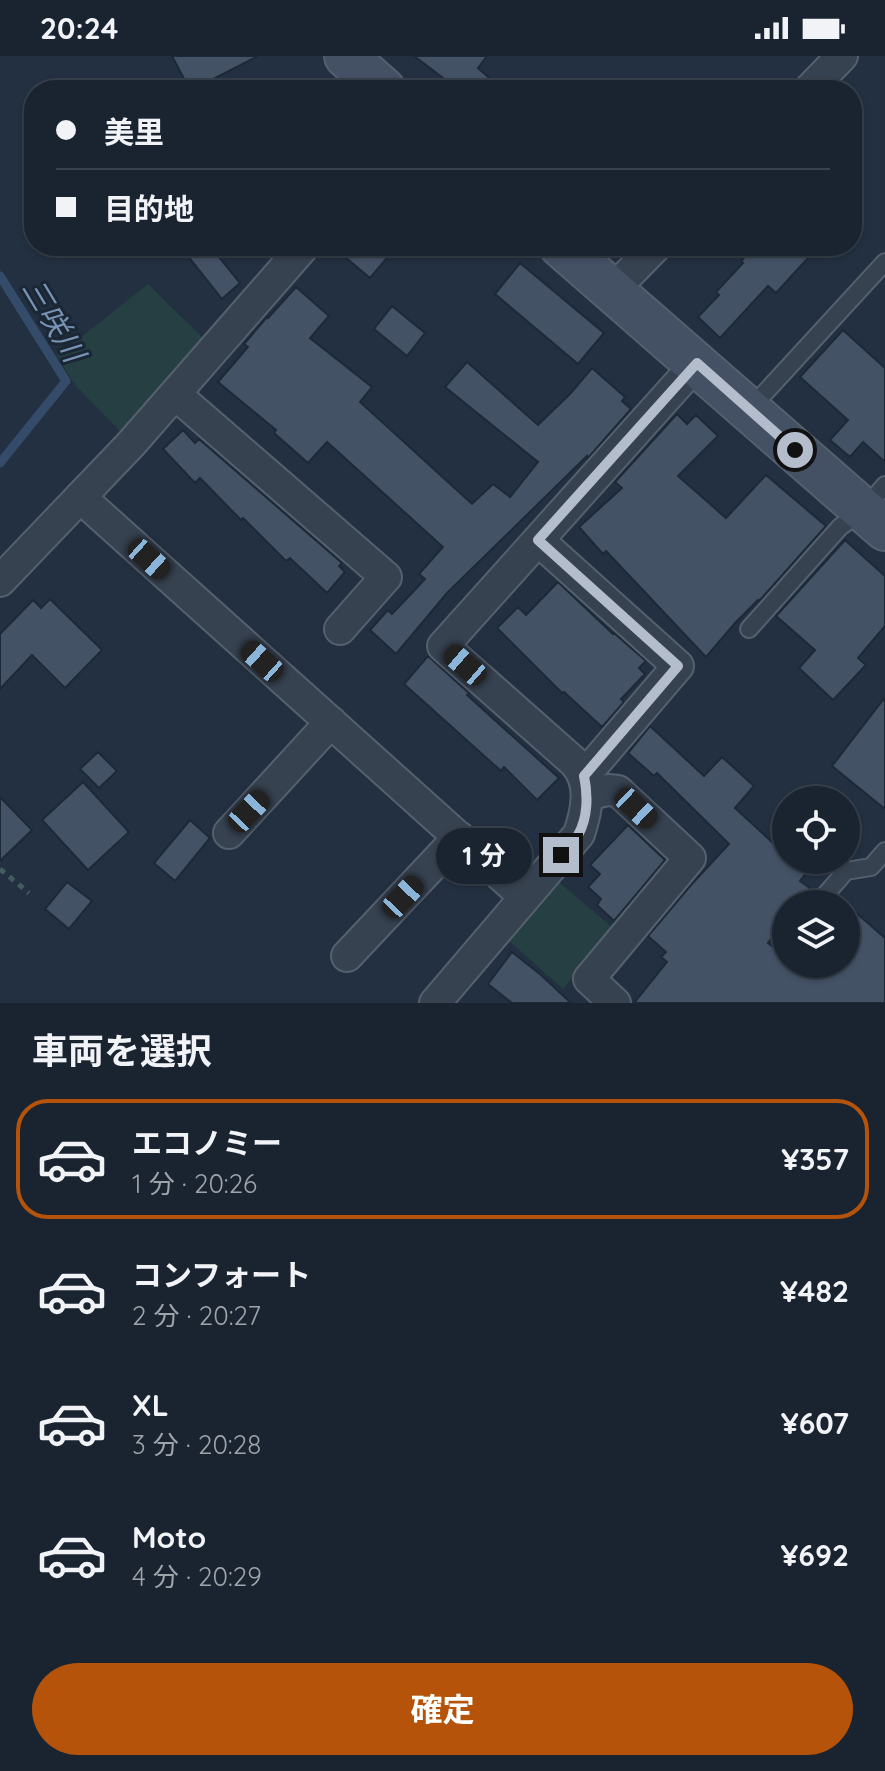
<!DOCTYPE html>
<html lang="ja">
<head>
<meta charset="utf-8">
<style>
  :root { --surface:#1a2431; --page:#232c39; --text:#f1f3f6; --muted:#9fa4ab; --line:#38414d; --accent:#b45309 }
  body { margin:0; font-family:Quicksand,"Noto Sans JP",sans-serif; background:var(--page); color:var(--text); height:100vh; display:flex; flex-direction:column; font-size:30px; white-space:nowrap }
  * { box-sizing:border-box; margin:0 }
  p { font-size:26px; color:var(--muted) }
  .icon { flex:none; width:44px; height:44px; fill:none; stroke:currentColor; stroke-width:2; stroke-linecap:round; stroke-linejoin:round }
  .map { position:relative; height:947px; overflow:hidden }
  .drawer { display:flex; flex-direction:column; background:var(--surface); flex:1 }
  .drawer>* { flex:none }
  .top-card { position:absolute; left:24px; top:24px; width:838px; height:176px; border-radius:32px; box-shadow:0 2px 6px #0004,0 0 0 2px var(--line); display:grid; align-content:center; height:176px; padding:0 32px; background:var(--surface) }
  .fabs { position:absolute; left:772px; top:730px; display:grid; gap:16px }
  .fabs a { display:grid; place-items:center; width:88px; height:88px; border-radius:50%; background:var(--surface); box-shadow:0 2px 6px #0004,0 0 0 2px var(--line); font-size:40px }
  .end { position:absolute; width:36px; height:36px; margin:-18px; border:10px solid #b3bdcb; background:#111; box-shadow:0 0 0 4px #111 }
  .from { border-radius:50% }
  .bubble { position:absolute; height:56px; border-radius:28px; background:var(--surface); box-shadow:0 2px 6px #0004,0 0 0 2px var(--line); font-size:26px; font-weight:700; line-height:56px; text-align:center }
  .car { position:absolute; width:24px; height:48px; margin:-24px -12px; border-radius:10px; box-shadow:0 0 6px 2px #0007; background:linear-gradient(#222 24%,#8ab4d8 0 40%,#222 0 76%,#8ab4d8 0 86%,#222 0) }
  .top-card b { display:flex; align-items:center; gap:28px; height:76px; font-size:30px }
  .top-card b+b { border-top:2px solid var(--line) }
  .top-card i { width:20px; height:20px; background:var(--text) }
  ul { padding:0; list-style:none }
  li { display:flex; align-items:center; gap:24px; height:120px; margin:0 16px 12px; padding:0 16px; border:4px solid transparent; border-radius:32px }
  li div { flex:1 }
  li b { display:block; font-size:30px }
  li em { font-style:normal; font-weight:700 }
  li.active { border-color:var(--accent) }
  li>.icon { width:72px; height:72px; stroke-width:1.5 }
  h2 { padding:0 32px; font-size:36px; line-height:96px }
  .button { display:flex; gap:16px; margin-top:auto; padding:16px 32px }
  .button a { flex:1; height:92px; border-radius:48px; background:var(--accent); color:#fff; font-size:32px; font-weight:700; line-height:92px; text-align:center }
  .status { display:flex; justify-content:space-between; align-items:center; height:56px; padding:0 40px; background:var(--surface); direction:ltr }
  .status svg { height:22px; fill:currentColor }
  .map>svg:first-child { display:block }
  .green { fill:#253f42 }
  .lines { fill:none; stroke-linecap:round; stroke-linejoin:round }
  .stream { stroke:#344c69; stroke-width:9 }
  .building { fill:#435265; stroke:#1e2938; stroke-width:2 }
  .service-casing { stroke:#55606e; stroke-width:20 }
  .minor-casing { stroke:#55606e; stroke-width:34 }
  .secondary-casing { stroke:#55606e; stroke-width:46 }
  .path { stroke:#435c5f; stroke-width:5; stroke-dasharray:6 6; stroke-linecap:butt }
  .service { stroke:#374251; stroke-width:16 }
  .minor { stroke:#374251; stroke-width:30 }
  .secondary { stroke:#445164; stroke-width:42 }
  .route { stroke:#b3bdcb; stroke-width:10 }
  .labels { text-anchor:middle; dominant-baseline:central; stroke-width:6; stroke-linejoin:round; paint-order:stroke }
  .water-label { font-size:30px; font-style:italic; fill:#7894b5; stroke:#1c2736 }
</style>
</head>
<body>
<div class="status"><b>20:24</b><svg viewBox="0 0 49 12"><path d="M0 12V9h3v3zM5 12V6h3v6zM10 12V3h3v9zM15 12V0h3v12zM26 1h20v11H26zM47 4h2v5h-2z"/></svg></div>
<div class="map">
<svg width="885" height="947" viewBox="0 0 885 947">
  <rect width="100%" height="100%" fill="#223041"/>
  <path class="green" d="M148,228L205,284L123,378L75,329L57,300Z
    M559,826L614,873L563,933L508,884Z"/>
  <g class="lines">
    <path class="stream" d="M0,220L66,325L0,407"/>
  </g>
  <path class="building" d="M172,0H258L192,34H190Z
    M414,0H487L478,12L503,34H459Z
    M180,190H210L240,227L222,243Z
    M332,190H397L370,222Z
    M755,190H795L808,202L776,237L768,230L720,282L698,261L719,239L716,236L743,207L741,205Z
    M520,207L604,277L578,308L495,238Z
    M296,231L329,260L310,282L372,331L360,346L472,448L493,428L510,441L538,406L445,331L467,306L538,369L570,338L592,312L625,341L622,345L631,353L588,402L587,400L447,537L396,598L370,574L388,554L392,558L425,523L419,518L443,491L327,386L308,407L274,377L276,374L218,326L248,291L244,288L267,261L268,262Z
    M392,250L425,277L407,300L374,273Z
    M843,274L885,312V406L863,386L850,401L830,384L848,364L800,321Z
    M677,358L687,368L696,359L718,380L678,420L726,462L766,419L826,470L759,545L758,544L736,566L706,601L606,495L603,498L579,471L622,432L615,426Z
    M183,374L195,387L199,383L342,507L339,510L345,516L327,537L290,502L286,505L243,462L241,464L200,422L195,427L163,393Z
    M845,484L885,520V570L858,602L866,609L833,644L799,612L815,594L776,560Z
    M558,526L613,578L614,577L646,605L639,612L645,618L621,643L624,646L602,671L564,636L562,637L497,572L518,551L526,559Z
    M50,543L102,594L65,632L32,599L0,633V578L33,544L41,552Z
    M428,600L469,637L467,639L559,722L537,744L504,711L501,715L404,628Z
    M885,641V753L832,710Z
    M650,670L704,720L722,701L754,730L735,752L786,799V804H816L800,825L814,835L808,843V848H786V863L768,887L786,901V908H846V848L885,882V947H634L667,906L661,901L666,896L648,880L691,829L729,788L657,717L654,720L628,697Z
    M98,696L117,715L99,732L80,713Z
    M83,726L129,776L88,814L42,764Z
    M0,741L32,774L0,805Z
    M190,764L210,782L175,825L154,807Z
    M628,769L665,804L614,865L597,849L601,843L588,831L600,818L590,809Z
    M67,826L92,845L69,873L45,853Z
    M512,896L541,919L571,947H512L488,928Z"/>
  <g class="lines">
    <defs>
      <path id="service" d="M749,354L885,206
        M749,573L840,471L864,454L885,429
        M819,846L846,815L871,811L885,795"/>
      <path id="minor" d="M809,34L842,0
        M612,235L656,190
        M175,338L386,521L340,573
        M80,441L525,841
        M538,484L678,610L584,720
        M0,525L131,388L304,190
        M587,739L608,734L618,735L690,802L589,923L615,947
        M229,777L331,666
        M347,900L459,781
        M435,947L579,778C587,754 593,726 574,706L443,590L697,307"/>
      <path id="secondary" d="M346,0L384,34
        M561,190L885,473"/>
    </defs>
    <use href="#service" class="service-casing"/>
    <use href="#minor" class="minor-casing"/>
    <use href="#secondary" class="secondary-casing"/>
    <path class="path" d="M0,813L29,837"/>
    <use href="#service" class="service"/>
    <use href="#minor" class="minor"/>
    <use href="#secondary" class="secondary"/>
  </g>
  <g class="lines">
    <path class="route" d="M561,799C566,793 574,786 578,779C588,762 588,739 584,720L678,610L538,484L697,307L795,394"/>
  </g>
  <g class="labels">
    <g class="water-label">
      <text transform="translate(54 264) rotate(59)">三咲川</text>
    </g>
  </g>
</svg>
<div class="fabs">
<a><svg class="icon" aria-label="locate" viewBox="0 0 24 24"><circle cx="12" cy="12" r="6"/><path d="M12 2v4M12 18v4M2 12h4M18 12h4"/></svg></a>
<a><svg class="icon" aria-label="layers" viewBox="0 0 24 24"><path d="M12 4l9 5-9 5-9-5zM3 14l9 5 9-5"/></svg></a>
</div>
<i class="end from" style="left:795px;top:394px"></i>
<i class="end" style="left:561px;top:799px"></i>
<div class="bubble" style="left:436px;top:772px;width:96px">1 分</div>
<i class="car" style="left:149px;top:503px;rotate:132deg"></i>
<i class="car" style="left:262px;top:605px;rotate:312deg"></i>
<i class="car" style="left:465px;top:609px;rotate:311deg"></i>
<i class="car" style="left:636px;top:752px;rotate:133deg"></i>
<i class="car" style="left:249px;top:755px;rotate:43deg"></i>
<i class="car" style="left:403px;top:841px;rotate:43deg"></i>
<div class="top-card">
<b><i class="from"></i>美里</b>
<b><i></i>目的地</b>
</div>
</div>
<section class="drawer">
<h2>車両を選択</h2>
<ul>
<li class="active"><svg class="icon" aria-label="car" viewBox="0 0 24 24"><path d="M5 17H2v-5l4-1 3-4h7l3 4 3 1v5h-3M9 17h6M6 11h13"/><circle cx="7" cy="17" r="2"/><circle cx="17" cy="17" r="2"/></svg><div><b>エコノミー</b><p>1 分 · 20:26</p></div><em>¥357</em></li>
<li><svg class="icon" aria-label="car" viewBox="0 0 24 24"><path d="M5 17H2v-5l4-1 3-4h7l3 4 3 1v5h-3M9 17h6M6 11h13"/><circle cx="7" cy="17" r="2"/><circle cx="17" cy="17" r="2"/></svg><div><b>コンフォート</b><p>2 分 · 20:27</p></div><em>¥482</em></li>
<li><svg class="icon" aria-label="car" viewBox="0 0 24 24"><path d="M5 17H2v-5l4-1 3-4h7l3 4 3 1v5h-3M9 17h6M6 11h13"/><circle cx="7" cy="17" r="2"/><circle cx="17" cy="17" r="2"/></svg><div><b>XL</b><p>3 分 · 20:28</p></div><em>¥607</em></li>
<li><svg class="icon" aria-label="car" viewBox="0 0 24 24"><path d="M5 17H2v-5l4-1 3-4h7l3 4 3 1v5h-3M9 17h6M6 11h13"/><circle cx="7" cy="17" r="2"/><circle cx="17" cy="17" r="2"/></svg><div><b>Moto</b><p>4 分 · 20:29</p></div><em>¥692</em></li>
</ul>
<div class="button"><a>確定</a></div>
</section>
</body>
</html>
